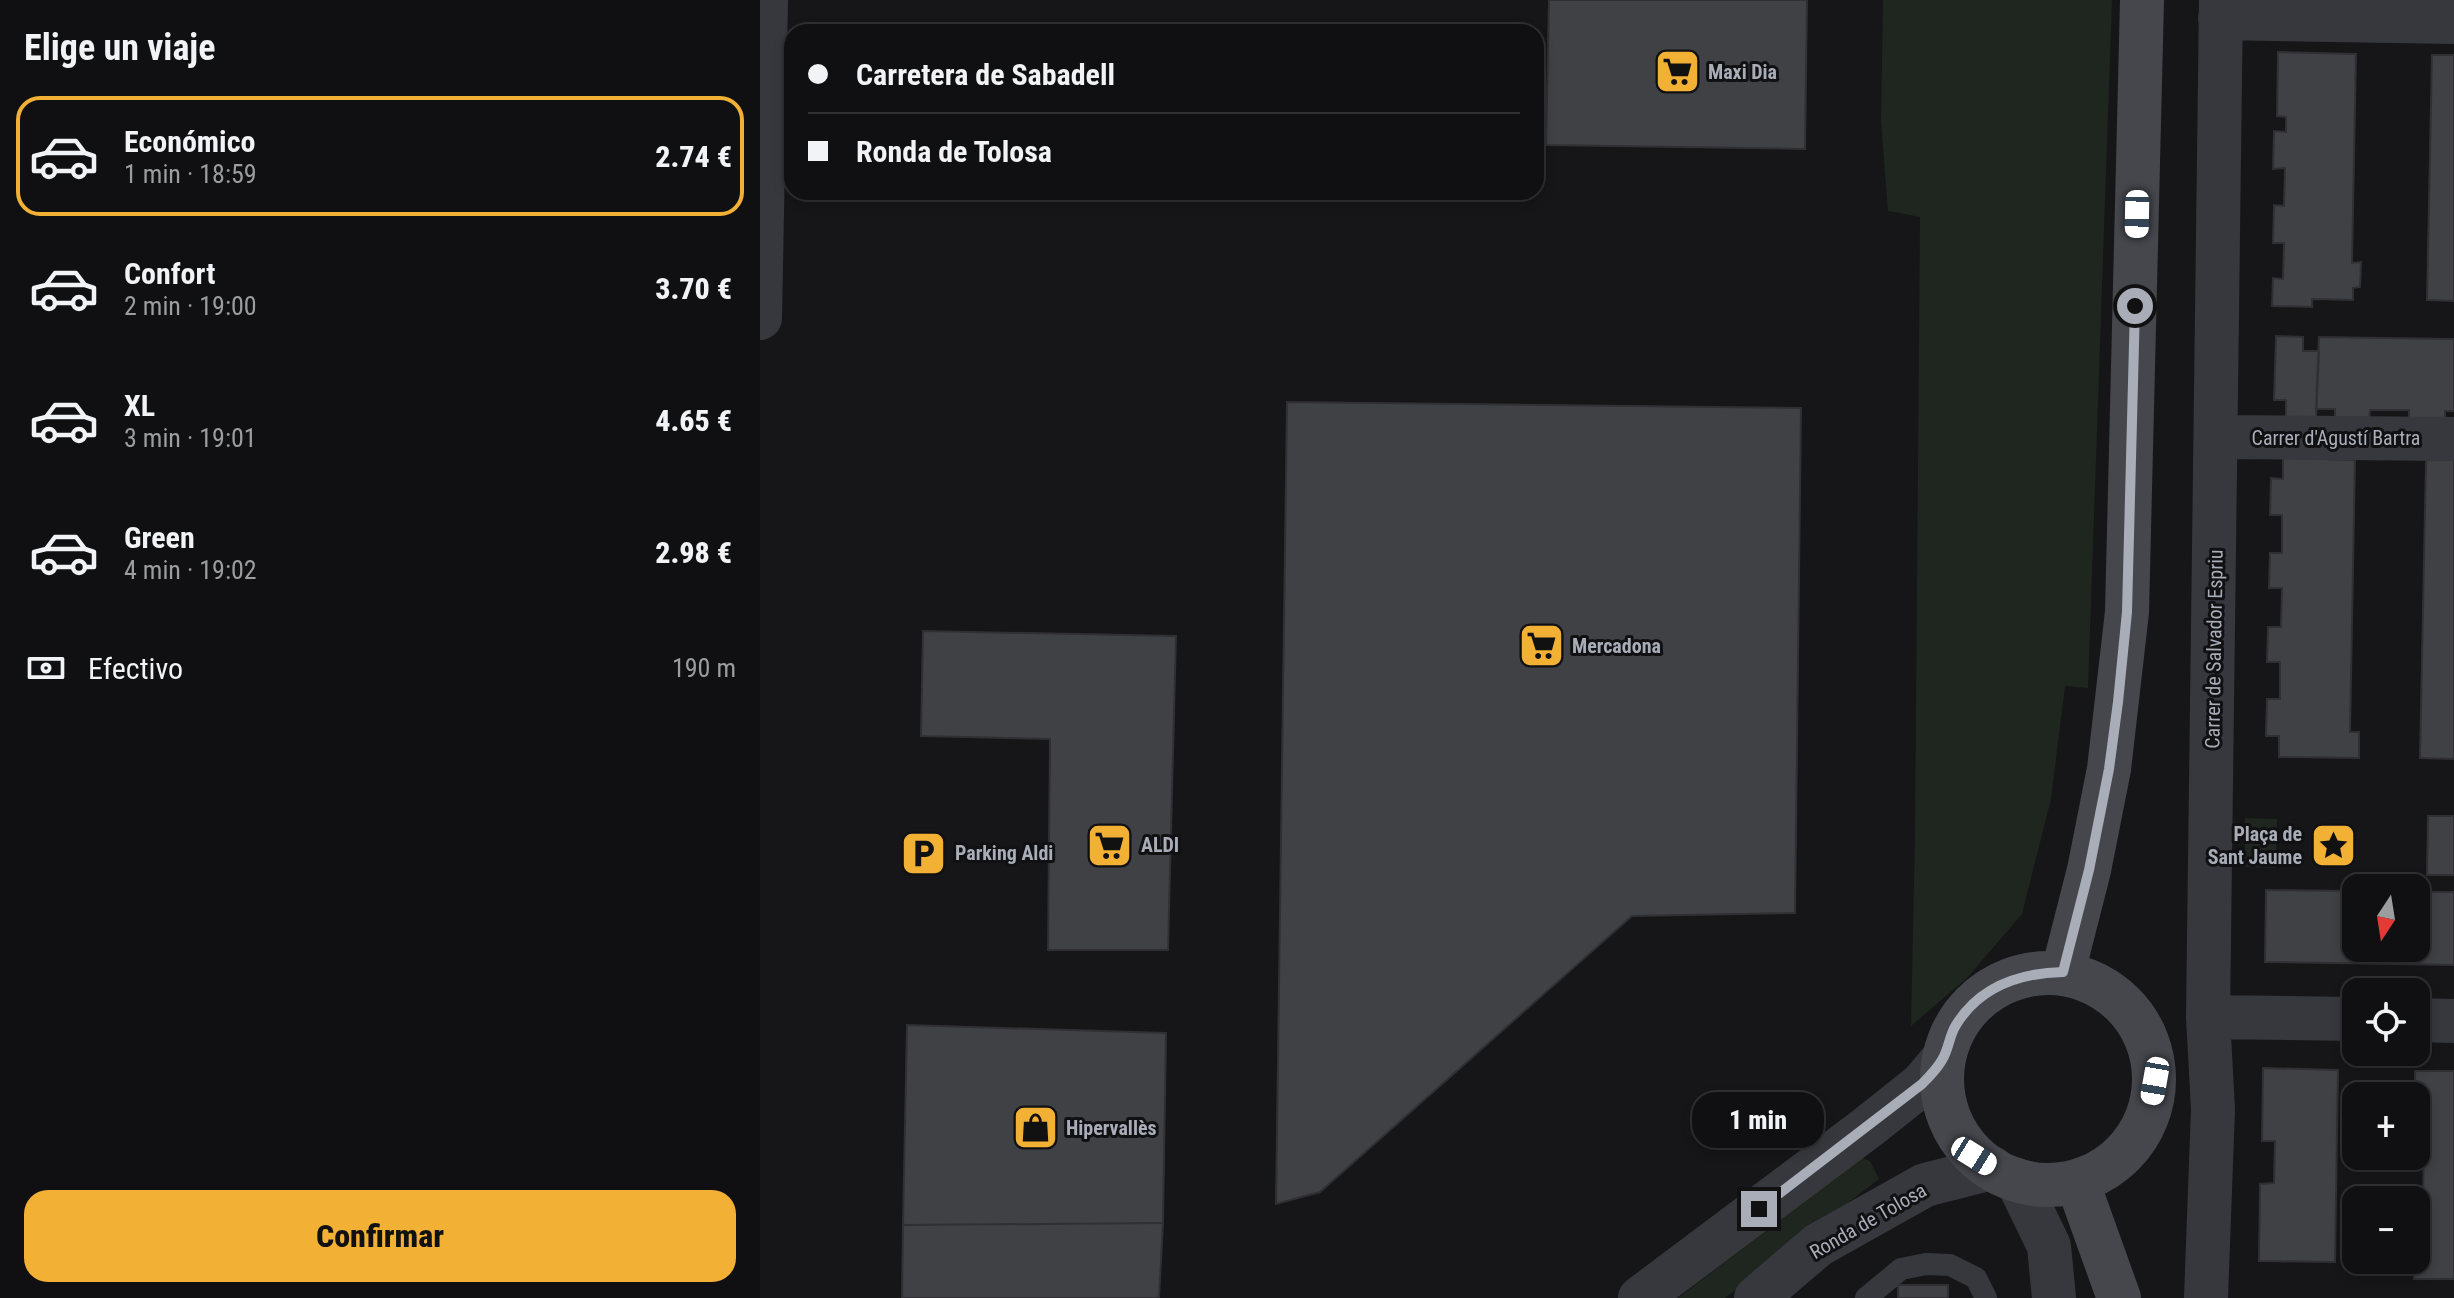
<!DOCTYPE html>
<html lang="es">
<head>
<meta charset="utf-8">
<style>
  :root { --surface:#101012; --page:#19191b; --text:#f1f3f6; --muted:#9c9d9f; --line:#303032; --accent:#f2b134 }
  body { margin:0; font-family:"Roboto Condensed",sans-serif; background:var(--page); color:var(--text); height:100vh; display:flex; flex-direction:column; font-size:30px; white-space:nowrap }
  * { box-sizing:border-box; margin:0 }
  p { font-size:26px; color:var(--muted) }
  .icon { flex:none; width:44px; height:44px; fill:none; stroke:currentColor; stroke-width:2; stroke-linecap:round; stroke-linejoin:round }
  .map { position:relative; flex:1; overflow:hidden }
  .drawer { display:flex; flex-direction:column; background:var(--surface); width:760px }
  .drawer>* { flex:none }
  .banner { position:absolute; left:24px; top:24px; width:760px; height:176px; border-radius:24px; box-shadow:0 4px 12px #0003,0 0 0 2px var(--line); display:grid; align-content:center; height:176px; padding:0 24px; background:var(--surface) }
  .needle { width:52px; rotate:192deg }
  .tools { position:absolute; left:1582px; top:874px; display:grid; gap:16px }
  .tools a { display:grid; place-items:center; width:88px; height:88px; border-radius:16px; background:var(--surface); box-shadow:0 4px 12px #0003,0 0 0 2px var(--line); font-size:40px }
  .end { position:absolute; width:36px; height:36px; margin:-18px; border:10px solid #a8adb8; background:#111; box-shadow:0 0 0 4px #111 }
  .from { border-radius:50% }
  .bubble { position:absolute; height:56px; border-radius:24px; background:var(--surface); box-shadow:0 4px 12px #0003,0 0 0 2px var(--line); font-size:26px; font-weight:800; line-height:56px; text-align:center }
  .car { position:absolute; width:24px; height:48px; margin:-24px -12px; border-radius:10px; box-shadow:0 0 6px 2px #0007; background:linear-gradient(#fff 24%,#345 0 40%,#fff 0 76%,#345 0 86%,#fff 0) }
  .banner b { display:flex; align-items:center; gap:28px; height:76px; font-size:30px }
  .banner b+b { border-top:2px solid var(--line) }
  .banner i { width:20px; height:20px; background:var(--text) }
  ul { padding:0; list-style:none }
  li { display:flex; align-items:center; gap:24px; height:120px; margin:0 16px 12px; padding:0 8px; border:4px solid transparent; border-radius:24px }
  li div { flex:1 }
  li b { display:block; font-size:30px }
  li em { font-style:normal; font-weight:800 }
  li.on { border-color:var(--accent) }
  li>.icon { width:72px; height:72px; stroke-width:1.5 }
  h2 { padding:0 24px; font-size:36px; line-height:96px }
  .pay { display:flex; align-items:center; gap:20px; height:88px; padding:0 24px; font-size:30px }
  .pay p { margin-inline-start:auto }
  .primary-button { display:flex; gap:16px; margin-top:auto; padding:16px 24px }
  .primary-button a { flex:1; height:92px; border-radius:24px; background:var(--accent); color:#111; font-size:32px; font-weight:800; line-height:92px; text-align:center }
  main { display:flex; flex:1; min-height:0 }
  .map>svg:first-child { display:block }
  .green { fill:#1e261f }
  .building { fill:#404145; stroke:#303034; stroke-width:2 }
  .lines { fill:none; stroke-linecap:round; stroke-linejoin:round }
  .lane { stroke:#37383d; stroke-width:22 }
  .street { stroke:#37383d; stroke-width:44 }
  .secondary { stroke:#45474d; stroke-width:44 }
  .route { stroke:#a8adb8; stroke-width:10 }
  .labels { text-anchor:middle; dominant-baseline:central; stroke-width:6; stroke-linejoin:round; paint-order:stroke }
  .poi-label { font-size:20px; font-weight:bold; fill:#a8adb8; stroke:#111113; text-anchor:start }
  .street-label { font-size:20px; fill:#a8adb8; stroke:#111113 }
</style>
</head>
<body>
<main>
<section class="drawer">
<h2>Elige un viaje</h2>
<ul>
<li class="on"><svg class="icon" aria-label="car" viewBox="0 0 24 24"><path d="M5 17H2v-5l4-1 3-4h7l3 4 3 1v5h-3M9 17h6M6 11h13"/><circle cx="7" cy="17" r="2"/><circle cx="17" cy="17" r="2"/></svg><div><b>Económico</b><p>1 min · 18:59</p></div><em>2.74 €</em></li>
<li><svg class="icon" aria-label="car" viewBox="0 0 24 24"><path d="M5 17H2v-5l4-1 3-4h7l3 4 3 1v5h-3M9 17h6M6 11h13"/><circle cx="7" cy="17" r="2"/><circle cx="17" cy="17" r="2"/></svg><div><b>Confort</b><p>2 min · 19:00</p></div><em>3.70 €</em></li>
<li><svg class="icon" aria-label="car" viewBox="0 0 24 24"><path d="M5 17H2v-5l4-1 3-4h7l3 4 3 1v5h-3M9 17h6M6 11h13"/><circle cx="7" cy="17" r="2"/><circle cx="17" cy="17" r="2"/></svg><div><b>XL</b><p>3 min · 19:01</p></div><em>4.65 €</em></li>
<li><svg class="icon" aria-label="car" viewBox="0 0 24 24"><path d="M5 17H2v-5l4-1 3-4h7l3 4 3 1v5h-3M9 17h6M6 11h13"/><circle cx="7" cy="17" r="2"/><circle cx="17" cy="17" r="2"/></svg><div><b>Green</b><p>4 min · 19:02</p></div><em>2.98 €</em></li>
</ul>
<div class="pay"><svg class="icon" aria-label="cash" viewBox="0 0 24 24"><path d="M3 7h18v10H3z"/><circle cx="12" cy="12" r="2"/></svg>Efectivo<p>190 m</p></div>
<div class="primary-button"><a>Confirmar</a></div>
</section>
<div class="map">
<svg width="1694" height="1298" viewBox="0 0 1694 1298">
  <rect width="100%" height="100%" fill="#161618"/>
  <path class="green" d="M1123,0H1352L1328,688L1305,686L1291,799L1262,914L1207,978L1151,1026L1155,834L1160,217L1128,211L1121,122Z
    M1485,818L1517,819L1516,868L1485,867Z
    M1102,1158L1110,1161L1119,1179L965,1298H918Z"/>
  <path class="building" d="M789,0H1047L1045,149L786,145Z
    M1518,52L1596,54L1592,263L1601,262L1600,287L1593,288V300L1552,299V307L1512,306L1513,278L1523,279L1524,243H1513L1514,205L1524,206L1525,168L1513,169L1514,131L1526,132V117L1517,116Z
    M1672,55H1694V301L1667,300Z
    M1516,336L1543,337V351H1559L1556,419L1526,418V400H1514Z
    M1559,337L1694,339V411H1685V421L1649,420V410H1610L1609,420H1575V409H1556Z
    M527,402L1041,408L1035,913L872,916L560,1192L516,1204Z
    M1523,458L1595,460L1590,732H1599V758L1519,757V736H1506L1507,699H1520V662H1507L1508,627H1521L1522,588H1509L1510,553H1522V515H1510L1511,478L1523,479Z
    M1666,460H1694V759L1660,758Z
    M163,631L416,636L408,950H288L290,739L161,736Z
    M1668,816H1694V875H1667Z
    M1506,890L1596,891V948H1656V892H1694V965L1505,962Z
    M147,1025L406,1033L403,1223L143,1225Z
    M1503,1068L1578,1070L1575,1262L1499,1261L1500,1184L1514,1183L1515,1141H1502Z
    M1655,1071H1694V1279H1654L1656,1241H1664V1231H1656V1202H1663L1664,1146H1656Z
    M403,1223L399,1298H142L143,1225Z
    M1138,1285H1188V1298H1138Z"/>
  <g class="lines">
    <path class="lane" d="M1106,1298L1141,1269L1166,1264L1190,1265L1216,1278L1226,1298"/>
    <path class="street" d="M1460,18L1694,22
      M0,318L6,0
      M1457,437L1694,439
      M1448,1017L1596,1019
      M1656,1020L1694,1021
      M1257,1180L1289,1246L1294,1298
      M880,1298L1108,1127L1162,1084L1183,1059
      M996,1298L1058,1245L1165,1185L1232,1168
      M1446,1298L1453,1109L1448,1017L1461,0"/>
    <path class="secondary" d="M1303,972L1329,870L1349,769L1367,612L1382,0
      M1182 1079a106 106 0 1 1 212 0a106 106 0 1 1-212 0Z
      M1317,1181L1359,1298"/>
  </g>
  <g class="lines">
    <path class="route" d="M999,1209L1162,1084C1169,1077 1177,1069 1182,1060C1189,1049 1189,1036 1196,1025C1220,986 1259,973 1303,972L1329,870L1349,769L1358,702L1367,612L1375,306"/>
  </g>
  <defs>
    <symbol id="supermarket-square" viewBox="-11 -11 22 22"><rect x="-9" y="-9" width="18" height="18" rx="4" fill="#f2b134" stroke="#111113"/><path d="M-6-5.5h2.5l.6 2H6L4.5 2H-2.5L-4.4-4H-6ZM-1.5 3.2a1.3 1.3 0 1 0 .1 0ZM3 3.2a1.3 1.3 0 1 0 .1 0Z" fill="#111"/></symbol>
    <symbol id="sight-square" viewBox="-11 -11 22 22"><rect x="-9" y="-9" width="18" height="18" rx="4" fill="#f2b134" stroke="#111113"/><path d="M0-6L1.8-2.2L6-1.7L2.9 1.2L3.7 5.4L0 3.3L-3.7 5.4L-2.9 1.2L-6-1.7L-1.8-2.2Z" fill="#111"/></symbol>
    <symbol id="parking-square" viewBox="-11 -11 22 22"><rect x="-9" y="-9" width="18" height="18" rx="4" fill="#f2b134" stroke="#111113"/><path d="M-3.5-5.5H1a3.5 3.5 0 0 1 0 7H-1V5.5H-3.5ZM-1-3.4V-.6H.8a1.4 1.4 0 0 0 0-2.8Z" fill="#111"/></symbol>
    <symbol id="shop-square" viewBox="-11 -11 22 22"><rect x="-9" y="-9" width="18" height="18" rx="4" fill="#f2b134" stroke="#111113"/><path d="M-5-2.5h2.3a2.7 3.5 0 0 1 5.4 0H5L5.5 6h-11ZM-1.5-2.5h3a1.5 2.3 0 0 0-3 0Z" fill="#111"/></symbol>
  </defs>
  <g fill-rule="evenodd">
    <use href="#supermarket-square" x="892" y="46" width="51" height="51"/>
    <use href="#supermarket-square" x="756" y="620" width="51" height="51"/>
    <use href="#supermarket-square" x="324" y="820" width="51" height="51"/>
    <use href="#sight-square" x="1548" y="820" width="51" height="51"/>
    <use href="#parking-square" x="138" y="828" width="51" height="51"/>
    <use href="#shop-square" x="250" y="1102" width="51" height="51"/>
  </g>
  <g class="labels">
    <g class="poi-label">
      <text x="948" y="72">Maxi Dia</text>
      <text x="812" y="646">Mercadona</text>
      <text x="1542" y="834" text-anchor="end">Plaça de<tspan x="1542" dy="23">Sant Jaume</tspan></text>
      <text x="381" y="845">ALDI</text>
      <text x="195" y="853">Parking Aldi</text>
      <text x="306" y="1128">Hipervallès</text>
    </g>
    <g class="street-label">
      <text x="1576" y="438">Carrer d'Agustí Bartra</text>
      <text transform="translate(1454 649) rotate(-89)">Carrer de Salvador Espriu</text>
      <text transform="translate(1108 1221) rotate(-30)">Ronda de Tolosa</text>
    </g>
  </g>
</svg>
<div class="tools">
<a><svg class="needle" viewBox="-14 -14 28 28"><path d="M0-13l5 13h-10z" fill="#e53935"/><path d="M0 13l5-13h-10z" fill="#9c9d9f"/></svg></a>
<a><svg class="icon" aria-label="locate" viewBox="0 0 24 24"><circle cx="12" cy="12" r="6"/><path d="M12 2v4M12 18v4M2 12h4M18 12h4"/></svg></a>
<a>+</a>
<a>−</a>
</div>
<i class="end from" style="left:1375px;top:306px"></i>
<i class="end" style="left:999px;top:1209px"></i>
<div class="bubble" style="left:932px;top:1092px;width:132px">1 min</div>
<i class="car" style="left:1377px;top:214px;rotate:181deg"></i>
<i class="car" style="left:1395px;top:1081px;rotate:190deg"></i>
<i class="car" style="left:1214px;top:1156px;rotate:122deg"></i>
<div class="banner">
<b><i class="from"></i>Carretera de Sabadell</b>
<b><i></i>Ronda de Tolosa</b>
</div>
</div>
</main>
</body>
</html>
